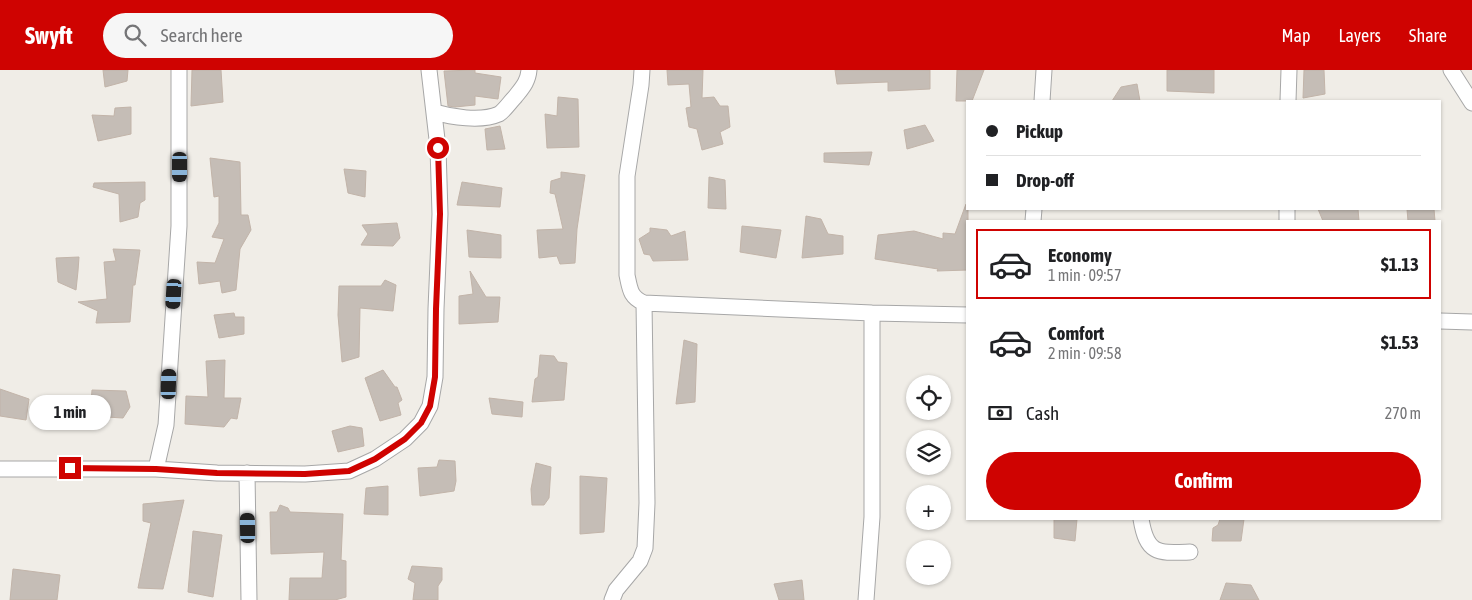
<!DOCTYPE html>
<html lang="en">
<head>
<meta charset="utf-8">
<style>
  :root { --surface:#fff; --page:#f6f6f6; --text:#202124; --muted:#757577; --line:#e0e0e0; --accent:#cf0301 }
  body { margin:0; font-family:"Asap Condensed",sans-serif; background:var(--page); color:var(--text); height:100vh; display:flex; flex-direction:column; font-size:19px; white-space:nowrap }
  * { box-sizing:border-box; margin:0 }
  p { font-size:16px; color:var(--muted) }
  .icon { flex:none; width:28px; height:28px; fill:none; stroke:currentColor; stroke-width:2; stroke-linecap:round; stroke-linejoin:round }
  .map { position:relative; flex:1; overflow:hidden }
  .side { position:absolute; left:966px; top:150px; width:475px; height:300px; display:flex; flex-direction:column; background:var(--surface); border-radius:0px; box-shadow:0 1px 4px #0004 }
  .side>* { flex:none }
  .top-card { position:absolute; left:966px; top:30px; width:475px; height:110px; border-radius:0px; box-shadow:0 1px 4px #0004; display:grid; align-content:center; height:110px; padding:0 20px; background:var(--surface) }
  .tools { position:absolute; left:906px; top:305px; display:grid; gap:10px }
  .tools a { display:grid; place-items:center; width:45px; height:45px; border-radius:50%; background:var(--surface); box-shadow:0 1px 4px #0004; font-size:25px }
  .end { position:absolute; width:22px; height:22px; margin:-11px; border:6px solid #cf0301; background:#fff; box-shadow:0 0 0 2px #fff }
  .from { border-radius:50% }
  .bubble { position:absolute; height:35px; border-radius:18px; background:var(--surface); box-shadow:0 1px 4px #0004; font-size:16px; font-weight:700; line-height:35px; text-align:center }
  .car { position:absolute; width:15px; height:30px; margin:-15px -8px; border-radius:6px; box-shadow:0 0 4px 1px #0007; background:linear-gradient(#222 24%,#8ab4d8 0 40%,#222 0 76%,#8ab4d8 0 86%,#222 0) }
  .top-card b { display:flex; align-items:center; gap:18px; height:48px; font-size:19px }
  .top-card b+b { border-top:1px solid var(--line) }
  .top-card i { width:12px; height:12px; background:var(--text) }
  ul { padding:9px 0 0; list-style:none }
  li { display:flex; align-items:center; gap:15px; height:70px; margin:0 10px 8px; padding:0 10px; border:2px solid transparent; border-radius:0px }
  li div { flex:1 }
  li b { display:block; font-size:19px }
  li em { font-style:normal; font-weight:700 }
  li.active { border-color:var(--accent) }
  li>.icon { width:45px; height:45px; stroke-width:1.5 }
  .pay { display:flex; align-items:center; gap:12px; height:55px; padding:0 20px; font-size:19px }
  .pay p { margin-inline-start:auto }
  .action { display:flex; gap:10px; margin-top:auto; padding:10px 20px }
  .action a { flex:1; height:58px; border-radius:30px; background:var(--accent); color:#fff; font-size:20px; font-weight:700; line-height:58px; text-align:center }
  header { display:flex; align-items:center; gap:30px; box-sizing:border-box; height:70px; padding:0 25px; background:var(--accent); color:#fff }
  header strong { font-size:24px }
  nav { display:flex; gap:28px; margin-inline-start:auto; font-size:18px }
  .search { width:350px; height:45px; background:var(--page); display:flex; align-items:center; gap:12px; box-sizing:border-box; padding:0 18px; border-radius:28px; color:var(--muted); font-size:19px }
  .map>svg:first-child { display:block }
  .building { fill:#c5bdb6; stroke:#c2b4a9 }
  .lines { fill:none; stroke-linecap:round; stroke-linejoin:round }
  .minor-casing { stroke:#a7a7a7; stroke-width:17 }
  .minor { stroke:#fff; stroke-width:15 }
  .route { stroke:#cf0301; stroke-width:6 }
</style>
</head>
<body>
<header>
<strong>Swyft</strong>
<div class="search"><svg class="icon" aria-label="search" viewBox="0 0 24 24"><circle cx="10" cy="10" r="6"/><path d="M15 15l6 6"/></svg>Search here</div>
<nav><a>Map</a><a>Layers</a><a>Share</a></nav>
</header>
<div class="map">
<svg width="1472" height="530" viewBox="0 0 1472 530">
  <rect width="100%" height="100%" fill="#f0ede7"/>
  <path class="building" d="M103,0H128L127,11L105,17Z
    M192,0H221L223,32L191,36Z
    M475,0V3L501,7L498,29L475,26V35L455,37L448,36L444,1Z
    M667,0H703L702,28L714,27L720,36H728L730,57L720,62L723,74L702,80L697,59L689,57L686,38L691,37L689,14L668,15Z
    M835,0H930V19L888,21V12L837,14Z
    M957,0H984L972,31H956Z
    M1167,0H1214V23L1167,21Z
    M1304,0H1324L1325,24L1303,28Z
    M1137,14L1140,31H1112L1121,17Z
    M558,27L578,29L579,77L547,78L545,44L557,46Z
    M131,37V64L98,71L92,45L114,46L115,38Z
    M925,55L934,71L907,79L904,60Z
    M500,56L505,79L487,80L485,59Z
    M872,82L869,95L824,92V83Z
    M210,88L240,92L241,145H248L251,160L240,179L236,220L222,223L220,211L199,214L197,192L215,193L224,169L212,167L219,153V126L214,127Z
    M344,99L366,101L365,127L348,123Z
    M561,102L585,105L577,159L575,193L560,194L557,186L539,188L537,160L563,159L555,124L550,123L551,111L561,108Z
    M709,107L725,110L726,139L708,138Z
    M145,112V130L140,133L138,147L120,152L119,124L93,117L94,113Z
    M462,112L502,118L500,137L457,135Z
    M966,134H968V200L937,201L938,199L875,189L878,165L914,161L943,169V163L955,164Z
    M1318,139H1358L1359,151H1323Z
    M1407,139H1434L1435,151H1408Z
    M806,146L821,149L828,164L843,166V184L802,188Z
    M397,153L400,168L393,176L361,175L368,164L362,155Z
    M742,156L781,160L776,188L740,182Z
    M650,158L667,160L671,166L685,161L688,190L653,191L650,185L644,184L639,169L650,162Z
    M467,160L501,165V188L469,187Z
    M113,179L140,180L135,215H133L130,252L96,253L98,241L78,232L107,229L104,192L116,191Z
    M79,187L78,201L76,220L58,212L56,188Z
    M470,201L486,227H500L498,252L459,254V226L473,224Z
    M385,210L396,215L393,241L360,238L359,287L342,292L338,245L339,216H381Z
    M234,243L235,247H244V264L219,268L214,245Z
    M684,270L697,274L695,332L676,334Z
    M540,285L554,286L558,292L567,293L564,330L532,332L535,309L538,307Z
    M225,290L224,328H241L237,349L231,348L224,357L185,354L186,326L208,327L206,291Z
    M383,300L395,317H397L402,330L398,333L401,345L380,351L365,308Z
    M0,319L29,329L26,350L0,346Z
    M92,320L126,321L130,337L123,348L90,346Z
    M489,328L523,332L522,347L492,344Z
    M350,356L362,358L364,376L338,382L332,361Z
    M439,390L455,391L456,411L454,421L420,426L418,398L437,397Z
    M536,393L551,397L549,428L544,435H532L531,419Z
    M580,406L607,408L604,462L580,464Z
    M388,416V445L364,444L366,418Z
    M184,430L163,519L138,518L151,453L143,451V434Z
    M280,435L288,438L290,442L343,444L341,490L346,491V527L335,530H289L290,508H322L324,482L271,484L270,442H277Z
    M1054,449H1077L1075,471L1054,468Z
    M1220,449H1244L1241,471H1212L1213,458L1218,455Z
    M193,461L222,465L213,527L188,522Z
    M412,496L442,498V510L438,516V530H413L415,513L408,509Z
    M13,499L60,505L57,530H10Z
    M802,510L804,530H779L774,514Z
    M1226,513L1251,515L1259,530H1220Z"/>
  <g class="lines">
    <defs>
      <path id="minor" d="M642,0L641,15L627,106V205C630,219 630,227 644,233L872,243L968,245
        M1451,0L1472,33
        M1042,31L1044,0
        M1288,31L1289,0
        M434,42C451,47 481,52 499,44C505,40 510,32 515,27C522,18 528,12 529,0
        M1033,151L1034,139
        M1287,151V139
        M1440,251L1472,252
        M0,399H156L217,403L305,404L349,401L375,389L405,369L421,353L430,336L435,307L436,239L440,144L438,78L429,0
        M156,399L166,355L179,156V0
        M247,403L249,530
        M1141,449C1147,485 1158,483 1190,482
        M612,530L616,520L640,491L645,478L647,433L644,233
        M866,530L872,447V243"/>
    </defs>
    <use href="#minor" class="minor-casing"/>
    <use href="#minor" class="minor"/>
  </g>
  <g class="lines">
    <path class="route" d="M70,398L156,399L217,403L305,404L349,401L375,389L405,369L421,353L430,336L435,307L436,239L440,144L438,78"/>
  </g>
</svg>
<div class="tools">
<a><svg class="icon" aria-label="locate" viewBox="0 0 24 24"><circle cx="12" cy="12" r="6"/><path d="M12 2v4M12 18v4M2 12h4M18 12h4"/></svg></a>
<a><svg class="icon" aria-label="layers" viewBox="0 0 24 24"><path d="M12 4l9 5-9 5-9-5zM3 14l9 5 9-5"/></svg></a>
<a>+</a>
<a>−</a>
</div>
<i class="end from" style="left:438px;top:78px"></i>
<i class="end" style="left:70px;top:398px"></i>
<div class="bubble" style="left:29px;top:325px;width:82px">1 min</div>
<i class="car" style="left:180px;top:97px;rotate:180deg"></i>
<i class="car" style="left:174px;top:224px;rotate:184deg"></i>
<i class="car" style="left:169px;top:314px;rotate:2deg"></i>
<i class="car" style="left:248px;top:458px;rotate:359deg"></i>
<div class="top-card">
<b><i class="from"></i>Pickup</b>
<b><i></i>Drop-off</b>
</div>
<section class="side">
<ul>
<li class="active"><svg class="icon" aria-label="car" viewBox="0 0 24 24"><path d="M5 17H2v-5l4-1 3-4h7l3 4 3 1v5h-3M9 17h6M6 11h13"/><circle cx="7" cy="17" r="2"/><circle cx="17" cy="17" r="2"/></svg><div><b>Economy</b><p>1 min · 09:57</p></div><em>$1.13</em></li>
<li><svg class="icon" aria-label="car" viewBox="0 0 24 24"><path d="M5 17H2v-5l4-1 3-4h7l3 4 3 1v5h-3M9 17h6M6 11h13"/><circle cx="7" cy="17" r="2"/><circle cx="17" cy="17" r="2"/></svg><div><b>Comfort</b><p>2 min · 09:58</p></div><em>$1.53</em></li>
</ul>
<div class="pay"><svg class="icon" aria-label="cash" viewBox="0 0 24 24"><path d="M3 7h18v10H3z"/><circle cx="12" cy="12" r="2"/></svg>Cash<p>270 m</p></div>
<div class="action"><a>Confirm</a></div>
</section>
</div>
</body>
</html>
